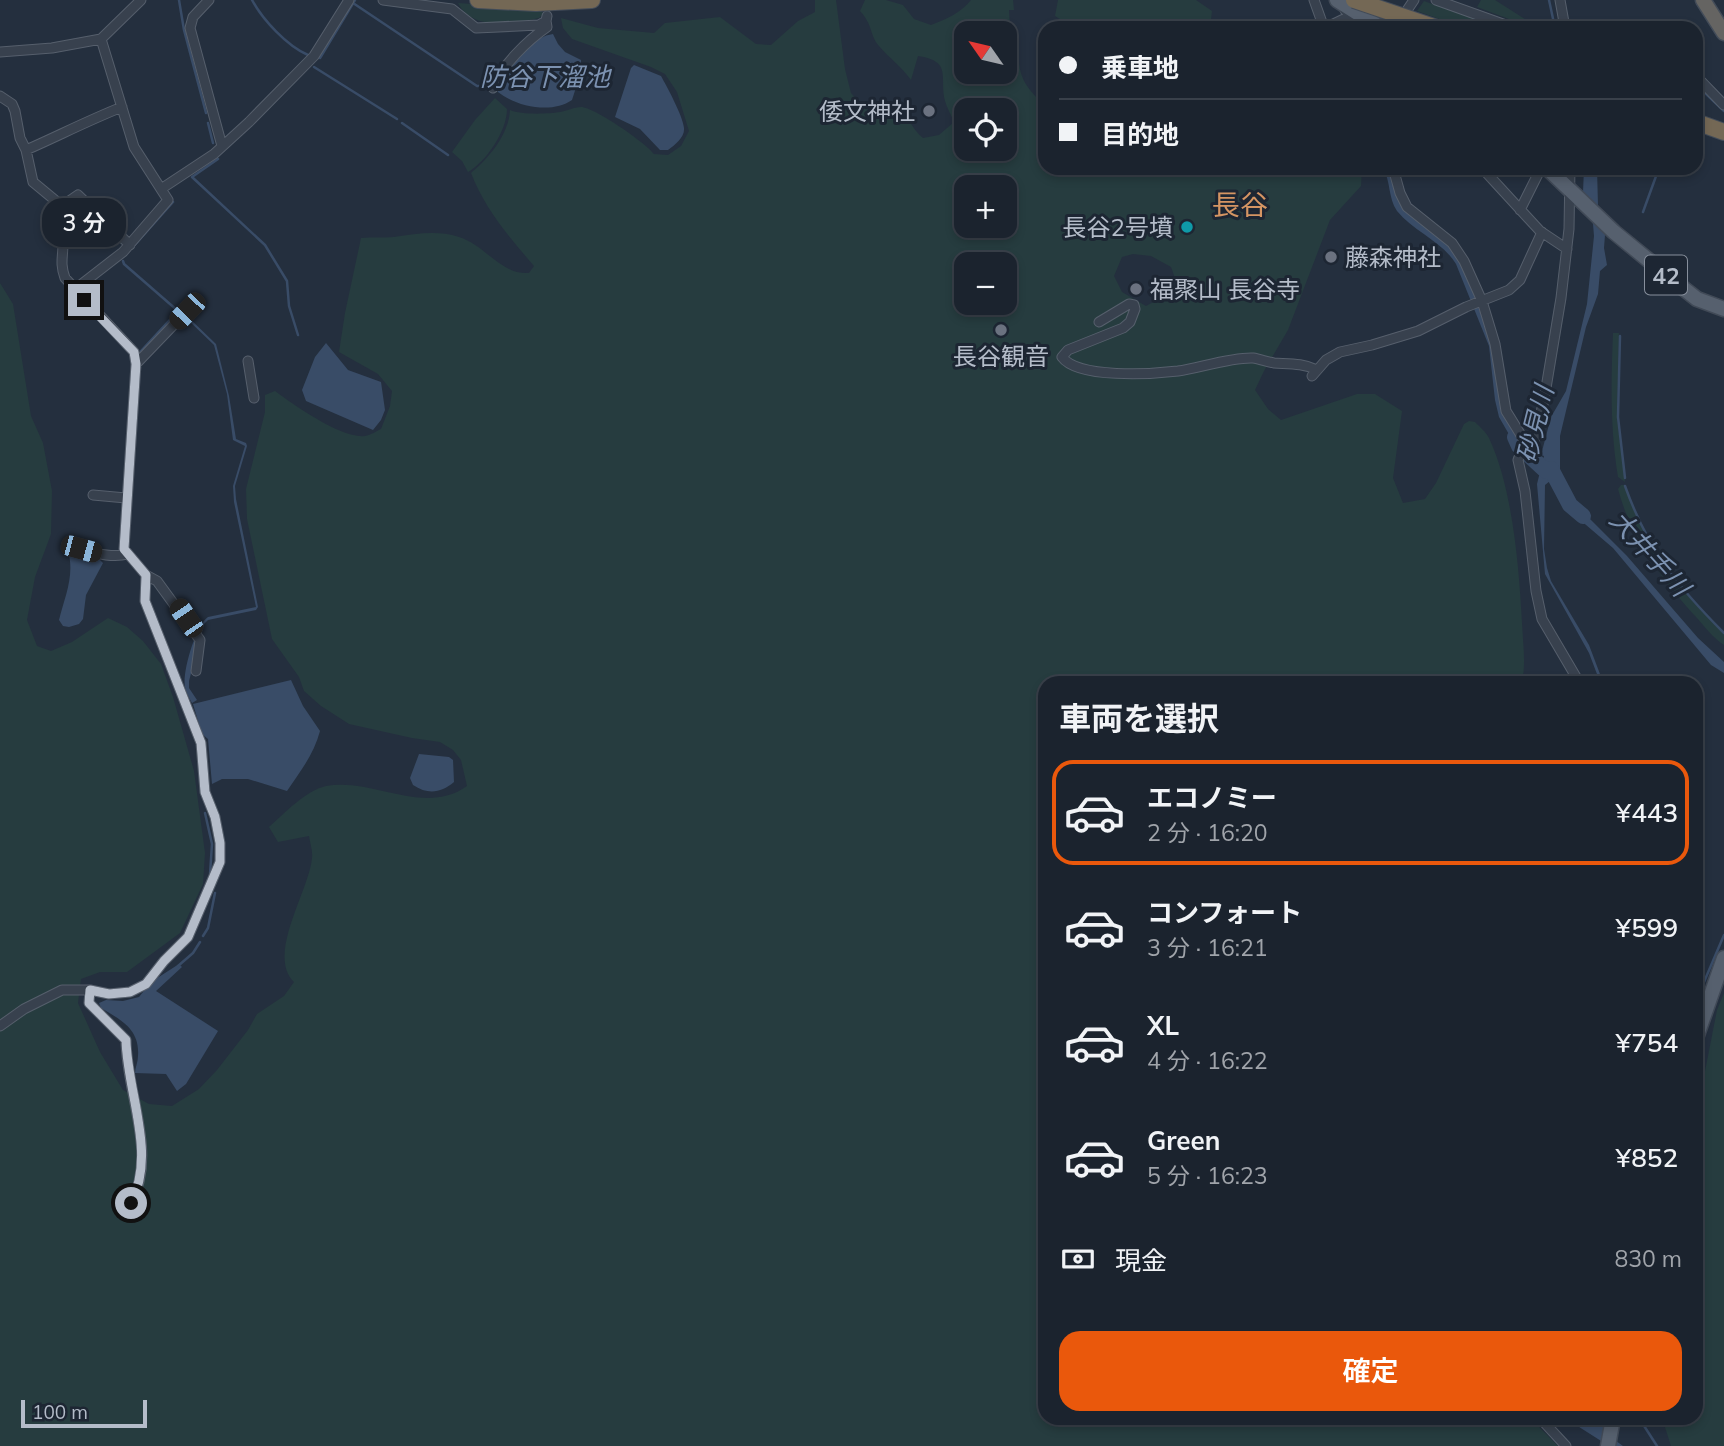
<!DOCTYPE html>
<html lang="ja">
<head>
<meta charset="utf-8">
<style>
  :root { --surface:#1b232e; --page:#282f3a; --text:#f1f3f6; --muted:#a0a4aa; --line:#39404a; --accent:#ea580c }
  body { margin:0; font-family:Mulish,"Noto Sans JP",sans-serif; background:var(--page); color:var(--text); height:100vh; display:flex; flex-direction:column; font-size:26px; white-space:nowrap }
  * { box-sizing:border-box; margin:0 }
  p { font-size:23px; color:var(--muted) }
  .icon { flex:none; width:38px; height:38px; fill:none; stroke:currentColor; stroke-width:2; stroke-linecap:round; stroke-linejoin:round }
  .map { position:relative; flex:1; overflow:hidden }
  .panel { position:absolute; left:1038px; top:676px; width:665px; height:749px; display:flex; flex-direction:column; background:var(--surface); border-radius:21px; box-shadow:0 4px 10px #0003,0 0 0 2px var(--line) }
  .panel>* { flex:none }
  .guide { position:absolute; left:1038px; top:21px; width:665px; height:154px; border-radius:21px; box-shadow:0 4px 10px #0003,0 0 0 2px var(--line); display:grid; align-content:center; height:154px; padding:0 21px; background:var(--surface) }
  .needle { width:46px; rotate:304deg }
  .buttons { position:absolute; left:954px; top:21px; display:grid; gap:14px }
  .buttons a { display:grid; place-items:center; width:63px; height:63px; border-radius:14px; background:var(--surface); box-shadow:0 4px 10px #0003,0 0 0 2px var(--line); font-size:35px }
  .scale { position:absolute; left:21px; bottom:18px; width:126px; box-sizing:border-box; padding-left:7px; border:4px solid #b4bcc9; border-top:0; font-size:19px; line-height:24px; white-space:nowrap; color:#b4bcc9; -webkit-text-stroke:5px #1d2633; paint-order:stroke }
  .end { position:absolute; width:32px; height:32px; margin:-16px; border:9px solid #b4bcc9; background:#111; box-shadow:0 0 0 4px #111 }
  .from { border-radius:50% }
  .bubble { position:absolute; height:49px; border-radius:21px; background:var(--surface); box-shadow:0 4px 10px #0003,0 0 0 2px var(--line); font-size:23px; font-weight:600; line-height:49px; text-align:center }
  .car { position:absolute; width:21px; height:42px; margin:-21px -10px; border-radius:9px; box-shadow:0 0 5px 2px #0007; background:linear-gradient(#222 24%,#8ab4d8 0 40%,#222 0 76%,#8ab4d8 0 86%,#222 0) }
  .guide b { display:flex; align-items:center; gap:24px; height:66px; font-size:26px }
  .guide b+b { border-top:2px solid var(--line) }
  .guide i { width:18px; height:18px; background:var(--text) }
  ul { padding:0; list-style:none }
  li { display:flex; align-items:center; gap:21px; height:105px; margin:0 14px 10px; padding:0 7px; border:4px solid transparent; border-radius:21px }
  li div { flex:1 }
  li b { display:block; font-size:26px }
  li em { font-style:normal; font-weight:600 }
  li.on { border-color:var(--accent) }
  li>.icon { width:63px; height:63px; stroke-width:1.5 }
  h2 { padding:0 21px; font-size:32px; line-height:84px }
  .pay { display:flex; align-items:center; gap:18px; height:77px; padding:0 21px; font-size:26px }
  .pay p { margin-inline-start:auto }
  .cta { display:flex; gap:14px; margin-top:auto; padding:14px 21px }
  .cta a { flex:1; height:80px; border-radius:21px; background:var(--accent); color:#fff; font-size:28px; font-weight:600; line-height:80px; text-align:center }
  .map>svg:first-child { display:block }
  .green { fill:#263c3f; fill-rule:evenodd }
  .water { fill:#394c67 }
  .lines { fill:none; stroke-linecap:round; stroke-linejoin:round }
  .stream { stroke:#394c67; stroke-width:2.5 }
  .river { stroke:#394c67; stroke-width:16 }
  .minor-casing { stroke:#565f6c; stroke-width:11 }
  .primary-casing { stroke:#414a57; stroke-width:17 }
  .trunk-casing { stroke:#434c59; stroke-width:17 }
  .motorway-casing { stroke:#434c59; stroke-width:18 }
  .minor { stroke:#38414e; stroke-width:9 }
  .primary { stroke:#56606e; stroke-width:14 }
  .trunk { stroke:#656462; stroke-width:14 }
  .motorway { stroke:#746855; stroke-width:16 }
  .motorway-bridge-casing { stroke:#434c59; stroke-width:18; stroke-linecap:butt }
  .motorway-bridge { stroke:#746855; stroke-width:16 }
  .route { stroke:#b4bcc9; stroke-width:9 }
  .worship-dot { fill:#6b7280; stroke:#1d2633; stroke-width:2.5 }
  .culture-dot { fill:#0f9aa8; stroke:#1d2633; stroke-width:2.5 }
  .labels { text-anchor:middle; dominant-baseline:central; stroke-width:6; stroke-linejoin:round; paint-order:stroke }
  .shield { fill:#1d2633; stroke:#878f9c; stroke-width:2 }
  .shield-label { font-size:23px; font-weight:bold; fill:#b4bcc9 }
  .poi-label { font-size:24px; fill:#b4bcc9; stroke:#1d2633; text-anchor:end }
  .water-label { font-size:26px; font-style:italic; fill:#7c92b1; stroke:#1d2633 }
  .quarter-label { font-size:28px; fill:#d59563; stroke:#1d2633 }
</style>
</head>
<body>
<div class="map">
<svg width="1724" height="1446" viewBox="0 0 1724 1446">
  <rect width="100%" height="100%" fill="#242f3e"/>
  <path class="green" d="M815,0H836L845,69L851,93L865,109L887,114L898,105C908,116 911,128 923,138L939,135L954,122C951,115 947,108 945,101C939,78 953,61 918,56L911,80C901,66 889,58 879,46C870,36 873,25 860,11L865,0H886L903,5L914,19L931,25C946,19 961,13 971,0H1013L1014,10H1009L1010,28L985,26L987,33H966V72H1004L1005,41L1018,45C1019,72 1020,80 1038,99L1045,91V168H1362L1361,186L1330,220L1288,330L1264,371L1255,390L1268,409L1281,420L1357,394H1375L1402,411L1393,478L1403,503L1425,499L1436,483L1464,424L1469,421L1475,422C1480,427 1486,432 1489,438C1513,489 1519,568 1522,623C1523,643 1526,663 1522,682H1045V1418H1530L1558,1446H0V283L13,304L31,416L43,443L52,491L51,534L35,577L27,620L37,646L51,651L72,642L108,618L127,627L143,641L161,664L173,697L194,771L205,853L203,884L180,933L127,972H100L81,979L78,1003L100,1052L123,1090L149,1104L172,1106L199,1089L217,1070L248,1030L257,1014L284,996L294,982C266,955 309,891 312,858C313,851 310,843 309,836L278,842L269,827C285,813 305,791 326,786C373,777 424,817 467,786L461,760L453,750L440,742L412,738L349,724L321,706L304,691L299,677L272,639L247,519L246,489L265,412V395L275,391C294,405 342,439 365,436C371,435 377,431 381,429L390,406L392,391L378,374L339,352L345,313L361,238C372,237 383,238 394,237C417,234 436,230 459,237C485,245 501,275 529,273L534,266C509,237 485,209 471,173C489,158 509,134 510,110C521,115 548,114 560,112C567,111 574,107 581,107C594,107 646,143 654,154L668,155L681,146L689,131L677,92L665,74L651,67L572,39L563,28L561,18L598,28L654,33L665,23L720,17L756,44L771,45L798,21L815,12ZM966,110H1004V149H966ZM966,187H1004V226H966ZM1133,254L1151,256L1171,267L1175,278L1161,298L1146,306L1122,292L1114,276L1122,257ZM966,264H1004V303H966Z
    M1058,0H1196L1212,11L1210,28H1062L1063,21L1055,16Z
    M1481,0H1495L1534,25L1527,26L1477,7Z
    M1424,1L1483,22L1481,28H1464L1417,11Z
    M458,3L541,9L543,14L539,18C513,23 473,32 458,3Z
    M495,98L507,109C507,131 486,162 468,172L462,161L452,152L475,120Z
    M1613,333H1619L1617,418L1625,482L1618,477C1610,429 1611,381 1613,333Z
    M1621,485H1625C1646,547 1678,588 1724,634V645C1713,638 1705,627 1697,618C1663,581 1631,539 1618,489Z
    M1724,993V1446H1671L1662,1418H1696V1117L1717,1010Z"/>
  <path class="water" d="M553,34L558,44L565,52L581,60V72L572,100C552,114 517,107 498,92V86C512,68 529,37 553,34Z
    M634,65L661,76C667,87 683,116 684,128C685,137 675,145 668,150H660L640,129L615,117L631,68Z
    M1383,168H1391L1402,204L1446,241L1466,272L1496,357L1501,405L1525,445L1518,450L1499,417L1495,400L1489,346L1456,264C1442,241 1414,232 1397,211C1388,198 1391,182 1383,168Z
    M1584,168H1597L1598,206L1605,235L1604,248L1607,265L1600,271L1598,294L1586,327L1560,436V489L1550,481L1545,485L1544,549L1547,568L1551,581L1589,645L1603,682H1600L1589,653L1545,574L1537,484L1544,456L1541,455L1551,417L1566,391L1587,304L1594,236L1593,224L1583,192Z
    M188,317L216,344L229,396L236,439L246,443L247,446L235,486L236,499L258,607L256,610L208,620L204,624L189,681V688L197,700L192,703C189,698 186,692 185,687C182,672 196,625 208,617L256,607L234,502L233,486L245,446L233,440L227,394L214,345L187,319Z
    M326,343L348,370L381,382L385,410L381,420L373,430L306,401L302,390L315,357Z
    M1572,501L1627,556L1698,638L1724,662V673L1711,665L1613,548L1565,507Z
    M72,553L100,560L103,563L86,595L83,619L79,624L69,627L63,626L59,620C64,599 74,578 69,555Z
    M291,680L303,706L320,731C314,754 300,772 287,791L248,779H222L212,784L208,739L202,734L193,704Z
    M419,754L449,757L453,760L454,782C441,793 428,795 413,785L410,778Z
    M179,964L182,967L156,991L218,1031L186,1084L177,1091L166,1074L135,1073C135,1068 138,1062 138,1056C140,1029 121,1020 101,1008L99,1003L106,1000L123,1001L139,997L151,982Z
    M1565,1418H1600L1603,1420L1604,1432L1623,1446H1609Z"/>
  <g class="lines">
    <path class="stream" d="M179,0L184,30L206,113
      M252,0C263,20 287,46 308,55
      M1549,0L1555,28
      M353,3L477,86H490
      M320,58L355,0
      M314,67L397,119
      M1696,68L1699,58
      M1703,91L1724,111
      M208,123L213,143
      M402,123L448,155
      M218,159L192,177L265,245L287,281L289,306L298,335
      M1643,212L1659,168
      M132,248L173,202
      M123,261L124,264L178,311L141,351
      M1620,336L1618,417L1625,478
      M1625,486C1648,550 1677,586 1724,633
      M205,813L212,844L210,874
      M203,936L208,928L215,893
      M178,966L193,953L200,942
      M1701,989L1724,935
      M1639,1418L1657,1446"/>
    <path class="river" d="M1515,437L1519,446L1546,471
      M1551,469L1570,505L1583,516"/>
    <defs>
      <path id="minor" d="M209,0L193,17L190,28L222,146
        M383,0L452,9L476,28L539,25L546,21L547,16
        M1314,0L1324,28
        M1436,0L1514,28
        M1560,0L1565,28
        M1345,10L1359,28
        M1325,28L1350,16
        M1395,28L1414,0
        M0,52L52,48L101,39L141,0
        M1696,76L1724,105
        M493,88C501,66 528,40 547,27L546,21
        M0,96L12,104L15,111L20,138L26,150L33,182L62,206L78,195L130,245
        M26,150C58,136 89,120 122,107
        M1393,168L1400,193L1407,207L1452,243L1464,261L1482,301L1495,344L1506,411L1529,448
        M1482,168L1540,231L1567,249
        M1570,168L1569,229L1561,298L1544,400L1534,441C1530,449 1520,452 1518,460L1525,491L1536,591L1542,619L1579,682
        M161,189L214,154L249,122L314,56L349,0
        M1520,210L1541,168
        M74,290L123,252L168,200L134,147L101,39
        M1099,322L1129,304L1134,305L1135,309L1130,322L1123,328L1068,350L1062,357C1078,379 1152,374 1178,371C1199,368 1232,357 1253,358C1260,359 1267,362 1274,363C1289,364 1303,363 1317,370
        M248,361L254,398
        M136,364L187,311
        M1312,376L1326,360L1340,352L1372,345L1418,331L1466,307L1509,290L1520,280L1542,232
        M93,495L126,498
        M71,547C90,551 109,559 128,554
        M146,575L157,581L200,640L196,671
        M90,990L89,1003L126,1040C126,1093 158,1153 131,1203
        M0,1026L24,1009L62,990H90L109,994L130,992L146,984L164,961L188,937L220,862V843L215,817L205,792L201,743L145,601L146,575L124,549L136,364L134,352L65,278C59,262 64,254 63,238C61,226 54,216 59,205
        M1540,1418L1566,1446"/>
      <path id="primary" d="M1337,0L1381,28
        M1547,168L1614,232L1674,281L1697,299L1724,309
        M1696,1038L1724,958
        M1608,1446L1613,1418"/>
      <path id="trunk" d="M1703,0L1724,33"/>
      <path id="motorway" d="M478,0L536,3L592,0
        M1696,122L1724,132"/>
    </defs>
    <use href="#minor" class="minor-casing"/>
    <use href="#primary" class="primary-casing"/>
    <use href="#trunk" class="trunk-casing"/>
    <use href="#motorway" class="motorway-casing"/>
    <use href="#minor" class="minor"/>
    <use href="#primary" class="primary"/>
    <use href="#trunk" class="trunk"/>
    <use href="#motorway" class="motorway"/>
    <defs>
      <path id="motorway-bridge" d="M1354,0L1437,28"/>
    </defs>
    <use href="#motorway-bridge" class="motorway-bridge-casing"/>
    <use href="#motorway-bridge" class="motorway-bridge"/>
  </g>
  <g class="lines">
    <path class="route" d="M84,300L134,352L136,364L124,549L146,575L145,601L201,743L205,792L215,817L220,843V862L188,937L164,961L146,984L130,992L109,994L90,990L89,1003L126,1040C127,1093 157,1153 131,1203"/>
  </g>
  <g class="worship-dot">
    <circle cx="929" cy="111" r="7"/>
    <circle cx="1331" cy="257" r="7"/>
    <circle cx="1136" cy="289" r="7"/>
    <circle cx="1001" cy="330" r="7"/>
  </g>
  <circle class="culture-dot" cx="1187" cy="227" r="7"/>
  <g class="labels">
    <rect class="shield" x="1645" y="255.5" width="42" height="39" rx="5"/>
    <g class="shield-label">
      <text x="1666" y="275">42</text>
    </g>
    <g class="poi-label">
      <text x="915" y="111">倭文神社</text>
      <text x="1173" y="227">長谷2号墳</text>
      <text x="1345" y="257" text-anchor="start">藤森神社</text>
      <text x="1150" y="289" text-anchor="start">福聚山 長谷寺</text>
      <text x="1001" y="356" text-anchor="middle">長谷観音</text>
    </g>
    <g class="water-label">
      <text x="545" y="76">防谷下溜池</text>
      <text transform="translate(1535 424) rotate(-76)">砂見川</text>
      <text transform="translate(1650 553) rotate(48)">大井手川</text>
    </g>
    <g class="quarter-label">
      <text x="1240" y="204">長谷</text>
    </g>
  </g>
</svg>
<div class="buttons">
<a><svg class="needle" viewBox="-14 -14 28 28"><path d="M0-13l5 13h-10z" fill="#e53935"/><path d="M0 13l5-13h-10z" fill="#a0a4aa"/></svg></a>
<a><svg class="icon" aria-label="locate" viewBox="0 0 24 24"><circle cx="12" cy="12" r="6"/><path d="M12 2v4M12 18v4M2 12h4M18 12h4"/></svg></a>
<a>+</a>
<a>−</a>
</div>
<div class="scale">100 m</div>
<i class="end from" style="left:131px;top:1203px"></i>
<i class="end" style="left:84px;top:300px"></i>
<div class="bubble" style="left:42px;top:198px;width:84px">3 分</div>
<i class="car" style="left:187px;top:311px;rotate:224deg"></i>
<i class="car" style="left:81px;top:549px;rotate:105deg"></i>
<i class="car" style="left:186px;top:618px;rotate:326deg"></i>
<div class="guide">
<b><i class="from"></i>乗車地</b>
<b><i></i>目的地</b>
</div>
<section class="panel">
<h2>車両を選択</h2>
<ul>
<li class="on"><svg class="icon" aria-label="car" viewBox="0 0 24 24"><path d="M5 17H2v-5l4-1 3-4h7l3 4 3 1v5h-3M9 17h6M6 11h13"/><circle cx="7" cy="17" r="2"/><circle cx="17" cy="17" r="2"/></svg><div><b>エコノミー</b><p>2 分 · 16:20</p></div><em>¥443</em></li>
<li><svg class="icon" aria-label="car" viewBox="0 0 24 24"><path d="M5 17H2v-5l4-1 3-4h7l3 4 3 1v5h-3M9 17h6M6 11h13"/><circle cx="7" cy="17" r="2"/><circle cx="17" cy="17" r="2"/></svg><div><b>コンフォート</b><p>3 分 · 16:21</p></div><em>¥599</em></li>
<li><svg class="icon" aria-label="car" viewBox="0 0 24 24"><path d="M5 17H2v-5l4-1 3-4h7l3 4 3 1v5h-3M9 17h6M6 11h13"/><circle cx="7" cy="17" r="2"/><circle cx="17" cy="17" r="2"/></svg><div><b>XL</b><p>4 分 · 16:22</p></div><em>¥754</em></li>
<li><svg class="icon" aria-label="car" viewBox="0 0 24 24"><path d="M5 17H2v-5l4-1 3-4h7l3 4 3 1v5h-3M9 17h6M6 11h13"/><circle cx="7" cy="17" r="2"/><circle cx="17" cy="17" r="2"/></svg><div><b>Green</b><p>5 分 · 16:23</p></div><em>¥852</em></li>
</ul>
<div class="pay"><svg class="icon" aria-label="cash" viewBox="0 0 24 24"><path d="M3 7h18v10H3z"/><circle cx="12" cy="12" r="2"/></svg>現金<p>830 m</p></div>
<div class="cta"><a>確定</a></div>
</section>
</div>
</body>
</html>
